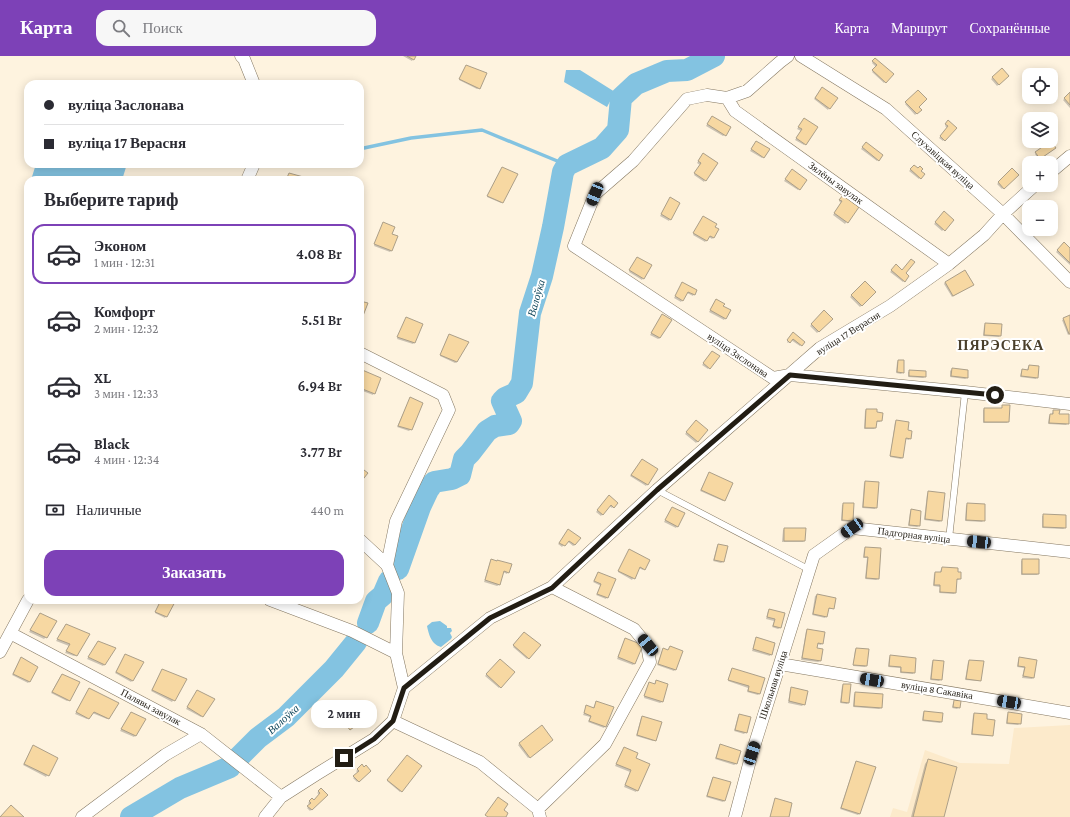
<!DOCTYPE html>
<html lang="ru">
<head>
<meta charset="utf-8">
<style>
  :root { --surface:#fff; --page:#f7f7f7; --text:#2b2b33; --muted:#7c7c81; --line:#e1e1e2; --accent:#7d41b7 }
  body { margin:0; font-family:"Crimson Pro",serif; background:var(--page); color:var(--text); height:100vh; display:flex; flex-direction:column; font-size:15px; white-space:nowrap }
  * { box-sizing:border-box; margin:0 }
  p { font-size:13px; color:var(--muted) }
  .icon { flex:none; width:22px; height:22px; fill:none; stroke:currentColor; stroke-width:2; stroke-linecap:round; stroke-linejoin:round }
  .map { position:relative; flex:1; overflow:hidden }
  .details { position:absolute; left:24px; top:120px; width:340px; height:428px; display:flex; flex-direction:column; background:var(--surface); border-radius:12px; box-shadow:0 2px 10px #0003 }
  .details>* { flex:none }
  .guide { position:absolute; left:24px; top:24px; width:340px; height:88px; border-radius:12px; box-shadow:0 2px 10px #0003; display:grid; align-content:center; height:88px; padding:0 20px; background:var(--surface) }
  .controls { position:absolute; left:1022px; top:12px; display:grid; gap:8px }
  .controls a { display:grid; place-items:center; width:36px; height:36px; border-radius:8px; background:var(--surface); box-shadow:0 2px 10px #0003; font-size:20px }
  .end { position:absolute; width:18px; height:18px; margin:-9px; border:5px solid #221d14; background:#fff; box-shadow:0 0 0 2px #fff }
  .from { border-radius:50% }
  .bubble { position:absolute; height:28px; border-radius:12px; background:var(--surface); box-shadow:0 2px 10px #0003; font-size:13px; font-weight:600; line-height:28px; text-align:center }
  .car { position:absolute; width:12px; height:24px; margin:-12px -6px; border-radius:5px; box-shadow:0 0 3px 1px #0007; background:linear-gradient(#222 24%,#8ab4d8 0 40%,#222 0 76%,#8ab4d8 0 86%,#222 0) }
  .guide b { display:flex; align-items:center; gap:14px; height:38px; font-size:15px }
  .guide b+b { border-top:1px solid var(--line) }
  .guide i { width:10px; height:10px; background:var(--text) }
  ul { padding:0; list-style:none }
  li { display:flex; align-items:center; gap:12px; height:60px; margin:0 8px 6px; padding:0 12px; border:2px solid transparent; border-radius:12px }
  li div { flex:1 }
  li b { display:block; font-size:15px }
  li em { font-style:normal; font-weight:600 }
  li.selected { border-color:var(--accent) }
  li>.icon { width:36px; height:36px; stroke-width:1.5 }
  h2 { padding:0 20px; font-size:18px; line-height:48px }
  .pay { display:flex; align-items:center; gap:10px; height:44px; padding:0 20px; font-size:15px }
  .pay p { margin-inline-start:auto }
  .primary-button { display:flex; gap:8px; margin-top:auto; padding:8px 20px }
  .primary-button a { flex:1; height:46px; border-radius:12px; background:var(--accent); color:#fff; font-size:16px; font-weight:600; line-height:46px; text-align:center }
  header { display:flex; align-items:center; gap:24px; box-sizing:border-box; height:56px; padding:0 20px; background:var(--accent); color:#fff }
  header strong { font-size:19px }
  nav { display:flex; gap:22px; margin-inline-start:auto; font-size:14px }
  .search { width:280px; height:36px; background:var(--page); display:flex; align-items:center; gap:10px; box-sizing:border-box; padding:0 14px; border-radius:12px; color:var(--muted); font-size:15px }
  .map>svg:first-child { display:block }
  .built { fill:#fceacb }
  .water { fill:#83c3e1 }
  .shadow { fill:#0003 }
  .lines { fill:none; stroke-linecap:round; stroke-linejoin:round }
  .stream { stroke:#83c3e1; stroke-width:3.5 }
  .river { stroke:#83c3e1; stroke-width:22 }
  .building { fill:#f7d8a2; stroke:#ac9f88 }
  .lane-casing { stroke:#847761; stroke-width:7 }
  .street-casing { stroke:#847761; stroke-width:13 }
  .lane { stroke:#fff; stroke-width:6 }
  .street { stroke:#fff; stroke-width:12 }
  .route { stroke:#221d14; stroke-width:5 }
  .labels { text-anchor:middle; dominant-baseline:central; stroke-width:4; stroke-linejoin:round; paint-order:stroke }
  .street-label { font-size:10px; fill:#221d14; stroke:#fff }
  .water-label { font-size:11px; font-style:italic; fill:#0d4459; stroke:#fff }
  .district-label { font-size:14px; font-weight:bold; letter-spacing:1px; fill:#4a3f2b; stroke:#fff }
</style>
</head>
<body>
<header>
<strong>Карта</strong>
<div class="search"><svg class="icon" aria-label="search" viewBox="0 0 24 24"><circle cx="10" cy="10" r="6"/><path d="M15 15l6 6"/></svg>Поиск</div>
<nav><a>Карта</a><a>Маршрут</a><a>Сохранённые</a></nav>
</header>
<div class="map">
<svg width="1070" height="761" viewBox="0 0 1070 761">
  <rect width="100%" height="100%" fill="#fef3df"/>
  <path class="built" d="M1070,669V761H890L893,752L907,756L925,694L960,707L1009,708L1014,672Z"/>
  <path class="water" d="M566,14H580L615,36L607,51L564,26Z
    M36,108H127L122,124H31Z
    M440,565L447,570V572H451L452,575L450,577L452,581L451,583L441,591C438,590 436,589 434,587C430,583 428,575 427,570L432,566Z"/>
  <path class="shadow" d="M403,0H415L412,5Z
    M875,3L892,18L884,27L872,16L876,11L872,7Z
    M465,11L479,32L477,33L459,24Z
    M1002,14L1008,20L997,30L991,23Z
    M821,33L829,52L828,54L814,43Z
    M918,35L917,51L920,54L915,59L905,48Z
    M1070,38V52L1063,44Z
    M711,62L725,79L723,80L706,70Z
    M803,65L805,88L804,89L795,84L801,75L797,73Z
    M948,66L955,72L943,85L939,82L947,72L945,70Z
    M755,87L763,101L762,102L750,95Z
    M866,87L882,99L877,105L861,93Z
    M1053,94L1039,104L1035,98L1036,97Z
    M702,99L705,124L704,126L694,119L700,109L697,107Z
    M914,110L923,118L919,123L909,115Z
    M502,112V146L501,147L487,141Z
    M1012,113L1017,119L1002,133L997,128Z
    M790,116L799,133L798,134L784,125Z
    M841,142L858,151L845,168L833,159L841,147L839,145Z
    M669,144L670,163L669,165L660,160Z
    M944,157L953,164L942,175L934,168Z
    M1029,157V170L1023,163Z
    M702,163L714,171V181L712,183L709,181L705,186L693,179Z
    M383,168L391,179V195L390,196L374,190Z
    M1032,173H1041L1036,177Z
    M1064,188L1070,193V209L1056,196Z
    M636,203L643,222L642,224L629,216Z
    M896,210L908,220L903,226L890,216Z
    M865,226L875,236L860,251L850,241Z
    M945,226L971,230L952,241L944,228Z
    M681,229L694,238L693,240L687,237L681,246L674,242Z
    M715,245L729,255L724,264L709,256Z
    M824,256L831,263L817,277L810,270Z
    M1070,260V278L1068,279L1062,264Z
    M661,261L660,282L658,283L650,279Z
    M406,262L414,287L413,288L397,283Z
    M985,268L1000,280L999,281L983,280L984,270Z
    M792,279L804,286L800,290L791,284L788,287L787,286Z
    M448,280L457,306L455,307L440,300Z
    M713,296L718,300L708,313L702,309Z
    M898,305L903,316L901,318L896,317L897,306Z
    M1029,310L1037,321L1036,323L1020,321L1021,316L1022,314L1027,315L1028,311Z
    M952,313L967,322L965,323L950,321V315Z
    M360,314L374,337L373,339L360,334Z
    M910,315L925,321L923,322L908,321V316Z
    M410,342L411,373L409,375L397,371Z
    M1003,350H1009L1008,366L1007,367H983V354L984,353H1001Z
    M866,354L876,357L881,364L880,366H876L875,372L874,373H864L865,355Z
    M1054,355L1058,359L1068,367L1066,369L1048,368L1049,360L1050,359H1052V357Z
    M696,365L707,374L696,387L685,378Z
    M896,365L906,375L910,382L909,384L905,383L902,402L901,403L890,401L895,366Z
    M642,404L657,414L646,430L630,420Z
    M709,417L724,444L723,445L700,435Z
    M865,426L876,451L875,453L862,452L864,427Z
    M928,436L941,465L939,466L924,464L927,438Z
    M609,440L617,447L612,452L609,450L601,460L596,456Z
    M844,448L852,465L850,466L841,465L842,449Z
    M967,448L984,464L982,466L965,465L966,450Z
    M671,453L684,458L676,472L664,466Z
    M911,454L920,456L919,470L917,471L908,470L910,456Z
    M1044,459L1065,472L1063,473L1042,472V460Z
    M784,473L804,485L803,486H782L783,474Z
    M567,476L575,489L573,490L567,485L562,491L558,488Z
    M718,489L727,491L723,506L721,507L713,505L717,490Z
    M865,492L880,493L878,523L876,524L865,523L867,502H863L864,493Z
    M628,496L644,513L643,514L639,512L632,524L618,516Z
    M492,504L496,506L497,505L508,516L507,518L503,516L499,529L497,530L484,526L490,506Z
    M1022,504L1038,518L1037,519H1021V505Z
    M942,512L960,523L958,524H956L955,537L954,538L939,537L940,531L933,530L934,518L935,517H940L941,513Z
    M598,517L615,524L606,543L596,539L601,530L593,526Z
    M817,539L833,552L832,553H827L826,560L825,562L812,559L815,540Z
    M161,544H175L165,562L155,557Z
    M770,554L784,557L780,572L778,573L772,571L774,565L766,563L768,555Z
    M39,560L46,581L44,583L29,576Z
    M65,571L76,599L74,600L65,597L69,590L56,585Z
    M807,574L822,587L821,589L817,588L816,593L821,594L820,605L818,606L801,604L806,575Z
    M524,577L539,589L527,603L513,591Z
    M757,582L771,598L770,600L752,595L755,584Z
    M624,585L634,608L633,609L617,603Z
    M97,588L104,609L103,610L87,603Z
    M856,593L866,610L865,611L853,610L855,594Z
    M662,595H682L675,614L674,615L657,609Z
    M125,599L133,624L131,626L115,617Z
    M890,600L914,616L913,618L900,617V612L888,611L889,602Z
    M1019,602L1033,622L1032,623L1022,622L1024,612L1017,611L1018,604Z
    M20,604L29,626L28,627L12,619Z
    M500,604L513,616L499,632L485,620Z
    M933,605L941,623L939,625L930,624L932,606Z
    M969,605L980,624L979,625L965,624L968,606Z
    M732,613L759,638L758,639L747,636L748,632L728,625L731,615Z
    M161,616L186,624L172,646L151,635Z
    M60,621L69,644L67,645L51,637Z
    M656,625L667,629L662,646L660,647L644,642L648,629L649,627L654,629Z
    M843,629L848,647L847,648L840,647L842,630Z
    M792,632L804,648L802,650L788,647L790,634Z
    M88,635L108,662L107,663L92,657L87,663L75,658Z
    M196,637L202,660L201,661L186,653Z
    M856,637L881,652L879,653L853,651L854,638Z
    M954,645L959,651L957,653L952,652L953,647Z
    M596,646L605,670L604,672L588,666L590,661L583,659L587,650L593,652Z
    M924,656L941,666L940,667L922,665L923,657Z
    M131,657L136,679L134,681L120,675Z
    M974,658L986,664L993,679L991,680L971,679L973,659Z
    M1008,658L1020,667L1018,669L1006,668L1007,659Z
    M740,659L746,676L744,678L734,675L738,660Z
    M643,661L655,684L653,685L636,680L641,662Z
    M541,671L550,685L528,702L518,689Z
    M720,690L739,696L736,708L734,709L715,703L719,691Z
    M32,692L57,702L46,721L23,709Z
    M624,692L635,703L637,734L636,736L624,731L630,716L615,710Z
    M406,701L421,711L400,736L387,725Z
    M928,704L943,761H911L925,708Z
    M857,706L874,712L859,758L858,759L840,753L855,708Z
    M362,710L364,712L370,715L357,726L353,722L358,717L356,715Z
    M713,722L724,745L723,746L706,741L712,723Z
    M321,734L326,739L310,755L307,752L310,749L308,747L312,743L314,745L320,739L317,737Z"/>
  <g class="lines">
    <path class="stream" d="M360,92H364L411,82L482,74L567,109"/>
    <path class="river" d="M398,513L420,451L428,434L434,426L452,423L460,419L464,403L470,397L487,375L495,370L509,368L511,365L502,345L505,342L516,337L522,327L530,257L542,220L553,171L563,116L567,109L602,92L618,74L621,42L636,28L667,15L687,14L714,0
      M368,567L376,545L383,539L389,525
      M239,701L258,682L286,661L334,613L356,586
      M131,761L180,732L230,711"/>
  </g>
  <path class="building" d="M407,0H416L414,4Z
    M875,2L894,18L886,27L872,14L877,9L872,5Z
    M466,9L487,17L480,33L459,23Z
    M1002,12L1009,20L999,29L992,21Z
    M822,31L838,42L830,53L815,42Z
    M918,34L927,43L919,51L922,54L917,58L905,46Z
    M1070,36V49L1064,42Z
    M712,60L731,71L726,80L707,68Z
    M804,62L818,71L806,89L796,82L802,73L798,71Z
    M948,64L957,72L945,85L940,80L948,70L945,68Z
    M756,85L770,93L764,102L751,93Z
    M1051,85L1056,92L1040,103L1035,96Z
    M866,86L883,99L879,105L862,91Z
    M703,97L718,107L706,125L694,117L701,107L698,105Z
    M914,109L918,112L920,110L923,113L921,115L925,118L921,123L910,113Z
    M502,111L518,118L503,147L487,140Z
    M1012,112L1019,119L1004,133L998,126Z
    M792,113L807,124L800,134L785,123Z
    M289,117L307,122L306,124H286Z
    M843,139L859,151L848,167L834,157L842,145L839,144Z
    M670,141L680,147L671,164L661,158Z
    M1039,146L1044,151H1033Z
    M944,155L954,164L945,175L935,166Z
    M1029,155V167L1023,161Z
    M703,160L717,168L715,171L719,173L714,182L710,180L707,185L693,177Z
    M383,166L395,171L392,178L398,180L392,195L374,188Z
    M1064,186L1070,192V207L1057,194Z
    M637,201L652,209L644,223L629,214Z
    M911,203L915,206L906,217L909,220L905,226L891,214L896,208L902,214Z
    M965,214L974,229L953,240L945,226Z
    M865,225L876,236L862,250L851,239Z
    M682,226L697,234L695,239L688,236L683,245L675,240Z
    M716,243L725,248L723,250L731,254L726,263L710,254Z
    M360,245L368,247L361,265L360,264Z
    M824,254L833,263L819,276L811,268Z
    M662,258L672,264L660,282L651,277Z
    M1070,259V278H1069L1063,262Z
    M406,261L423,268L415,287L397,281Z
    M985,267L1002,268L1001,280L984,279Z
    M793,276L805,286L802,290L793,283L790,287L787,284Z
    M449,278L469,286L457,306L440,299Z
    M712,295L720,300L710,313L703,307Z
    M898,304H904V317L897,316Z
    M1029,309L1039,310L1038,322L1021,320L1022,313L1028,314Z
    M952,312L968,314V322L951,320Z
    M360,313L381,322L375,338L360,332Z
    M909,314L926,315V321L909,320Z
    M410,341L423,347L412,374L398,370Z
    M1002,349H1010L1009,366H984V352H1002Z
    M866,353H877V356L883,357L882,365H877L876,372H865Z
    M1053,354H1060L1059,358H1069V368L1049,367L1050,358H1053Z
    M696,364L708,374L698,386L686,376Z
    M896,364L909,366L908,374L912,375L911,383L906,382L903,402L890,400Z
    M642,403L658,413L648,429L631,419Z
    M360,411L368,417L360,427Z
    M709,416L733,427L725,445L701,434Z
    M865,425L879,426L877,452L863,451Z
    M928,435L945,437L942,465L925,463Z
    M609,439L618,447L614,452L611,449L603,459L597,454Z
    M843,447H854L853,465L842,464Z
    M967,447L985,448V465L966,464Z
    M672,451L685,457L678,471L665,464Z
    M911,453L921,455L920,470L909,469Z
    M1043,458L1066,459V472L1043,471Z
    M784,472H806L805,485H784Z
    M568,473L581,482L575,489L569,485L565,490L559,487Z
    M718,488L728,490L724,506L714,504Z
    M865,491L881,492L879,523L866,522L868,501H864Z
    M629,493L650,504L645,514L640,511L635,523L618,515Z
    M491,503L497,505V504L512,508L509,517L504,515L500,529L485,524Z
    M1022,503H1039V518H1022Z
    M942,511L958,512V516H961V523H957L956,537L940,536V529H934L935,516H941Z
    M598,516L616,523L608,542L597,538L601,528L594,525Z
    M817,538L836,542L834,553L829,552L827,561L813,558Z
    M161,544H176L167,561L155,556Z
    M769,553L785,557L781,572L773,570L775,563L767,561Z
    M40,557L57,565L47,582L30,574Z
    M66,568L90,578L77,600L66,595L70,588L57,583Z
    M807,573L825,576L823,588L818,587L817,592L823,593L821,605L802,602Z
    M524,576L541,589L529,603L513,589Z
    M756,581L775,587L772,599L753,593Z
    M625,582L643,589L635,608L618,601Z
    M98,585L116,592L105,609L88,601Z
    M670,590L683,595L676,614L658,608L663,592L668,594Z
    M856,592L869,593L867,610L853,609Z
    M125,598L144,606L133,625L116,616Z
    M890,599L916,602L915,617L901,616V611L889,610Z
    M21,601L38,611L30,626L13,618Z
    M1019,601L1037,604L1034,622L1023,620L1025,611L1018,610Z
    M500,603L515,616L501,632L486,618Z
    M933,604L944,605L942,624L931,623Z
    M969,604L984,605L981,625L966,623Z
    M732,612L765,622L760,638L748,635L749,630L728,624Z
    M162,613L187,623L175,645L152,634Z
    M62,618L80,626L70,645L52,636Z
    M656,624L668,628L663,646L644,640L649,626L655,628Z
    M843,628H851L849,647L841,646Z
    M791,631L808,635L805,649L789,645Z
    M89,632L119,647L109,663L94,656L89,663L76,656Z
    M197,634L215,643L203,661L187,651Z
    M855,636L883,638L882,652L854,650Z
    M954,644L961,645L960,652L953,651Z
    M596,645L614,651L606,671L589,665L591,660L584,657L586,649L594,652Z
    M924,655L943,657L942,666L923,664Z
    M131,656L146,663L136,680L121,673Z
    M1008,656L1022,658L1021,668L1007,667Z
    M362,657L366,662L350,674L346,669Z
    M974,657L987,658V663L995,664L993,680L972,678Z
    M739,658L751,661L747,677L735,674Z
    M642,660L662,666L656,685L637,679Z
    M542,669L553,684L530,702L519,687Z
    M720,688L741,695L737,708L716,702Z
    M33,689L58,702L49,720L24,708Z
    M624,691L638,697L636,702L650,708L638,735L625,729L631,714L616,708Z
    M407,699L422,710L402,736L387,724Z
    M928,703L957,711L944,761H913Z
    M856,705L876,711L860,758L841,752Z
    M362,708L364,711L366,709L371,715L359,726L353,720L359,715L357,713Z
    M713,721L731,726L725,745L707,740Z
    M321,732L328,739L312,754L307,750L311,747L309,745L312,742L314,744L320,737L318,735Z
    M498,741L508,748L504,754L508,757L506,761H488L485,759Z
    M775,742L792,747L789,761H770Z
    M11,749L24,761H0Z"/>
  <g class="lines">
    <defs>
      <path id="lane" d="M657,434L810,514
        M949,483L965,336"/>
      <path id="street" d="M241,0L244,3L254,28
        M788,0L780,6L747,35L727,42L707,39L687,43L633,105L595,138L574,190L773,322L790,319L965,336L1070,348
        M801,0L886,53L1003,158L1070,226
        M727,42L735,55L949,208
        M1051,116L1070,100
        M247,124L254,108
        M360,297L443,339L449,354L396,465L387,509
        M360,484L387,509L398,537L396,597L404,632
        M270,544L352,575L396,597
        M10,577L201,678L281,741
        M0,596L28,544
        M780,608L1070,657
        M393,665L480,706L538,753L540,761
        M538,753L605,688L650,606L647,589L634,573L552,531
        M82,761L165,699L201,678
        M265,761L281,741L317,718L374,683L393,665L404,632L490,562L552,531L657,434L820,292L890,250L949,208L984,179L1003,158L1035,129
        M735,761L752,697L814,499L852,472L1070,496"/>
    </defs>
    <use href="#lane" class="lane-casing"/>
    <use href="#street" class="street-casing"/>
    <use href="#lane" class="lane"/>
    <use href="#street" class="street"/>
  </g>
  <g class="lines">
    <path class="route" d="M344,702L374,683L393,665L404,632L490,562L552,532L657,434L790,319L995,339"/>
  </g>
  <g class="labels">
    <g class="street-label">
      <text transform="translate(943 104) rotate(42)">Слухавіцкая вуліца</text>
      <text transform="translate(836 127) rotate(36)">Зялёны завулак</text>
      <text transform="translate(848 277) rotate(-32)">вуліца 17 Верасня</text>
      <text transform="translate(738 299) rotate(34)">вуліца Заслонава</text>
      <text transform="translate(914 479) rotate(7)">Падгорная вуліца</text>
      <text transform="translate(773 629) rotate(-72)">Школьная вуліца</text>
      <text transform="translate(937 634) rotate(9)">вуліца 8 Сакавіка</text>
      <text transform="translate(151 651) rotate(28)">Палявы завулак</text>
    </g>
    <g class="water-label">
      <text transform="translate(536 242) rotate(-74)">Валоўка</text>
      <text transform="translate(283 663) rotate(-42)">Валоўка</text>
    </g>
    <g class="district-label">
      <text x="1001" y="289">ПЯРЭСЕКА</text>
    </g>
  </g>
</svg>
<div class="controls">
<a><svg class="icon" aria-label="locate" viewBox="0 0 24 24"><circle cx="12" cy="12" r="6"/><path d="M12 2v4M12 18v4M2 12h4M18 12h4"/></svg></a>
<a><svg class="icon" aria-label="layers" viewBox="0 0 24 24"><path d="M12 4l9 5-9 5-9-5zM3 14l9 5 9-5"/></svg></a>
<a>+</a>
<a>−</a>
</div>
<i class="end from" style="left:995px;top:339px"></i>
<i class="end" style="left:344px;top:702px"></i>
<div class="bubble" style="left:311px;top:644px;width:66px">2 мин</div>
<i class="car" style="left:595px;top:138px;rotate:202deg"></i>
<i class="car" style="left:852px;top:472px;rotate:235deg"></i>
<i class="car" style="left:979px;top:486px;rotate:276deg"></i>
<i class="car" style="left:648px;top:589px;rotate:320deg"></i>
<i class="car" style="left:872px;top:624px;rotate:279deg"></i>
<i class="car" style="left:1009px;top:646px;rotate:279deg"></i>
<i class="car" style="left:752px;top:697px;rotate:18deg"></i>
<div class="guide">
<b><i class="from"></i>вуліца Заслонава</b>
<b><i></i>вуліца 17 Верасня</b>
</div>
<section class="details">
<h2>Выберите тариф</h2>
<ul>
<li class="selected"><svg class="icon" aria-label="car" viewBox="0 0 24 24"><path d="M5 17H2v-5l4-1 3-4h7l3 4 3 1v5h-3M9 17h6M6 11h13"/><circle cx="7" cy="17" r="2"/><circle cx="17" cy="17" r="2"/></svg><div><b>Эконом</b><p>1 мин · 12:31</p></div><em>4.08 Br</em></li>
<li><svg class="icon" aria-label="car" viewBox="0 0 24 24"><path d="M5 17H2v-5l4-1 3-4h7l3 4 3 1v5h-3M9 17h6M6 11h13"/><circle cx="7" cy="17" r="2"/><circle cx="17" cy="17" r="2"/></svg><div><b>Комфорт</b><p>2 мин · 12:32</p></div><em>5.51 Br</em></li>
<li><svg class="icon" aria-label="car" viewBox="0 0 24 24"><path d="M5 17H2v-5l4-1 3-4h7l3 4 3 1v5h-3M9 17h6M6 11h13"/><circle cx="7" cy="17" r="2"/><circle cx="17" cy="17" r="2"/></svg><div><b>XL</b><p>3 мин · 12:33</p></div><em>6.94 Br</em></li>
<li><svg class="icon" aria-label="car" viewBox="0 0 24 24"><path d="M5 17H2v-5l4-1 3-4h7l3 4 3 1v5h-3M9 17h6M6 11h13"/><circle cx="7" cy="17" r="2"/><circle cx="17" cy="17" r="2"/></svg><div><b>Black</b><p>4 мин · 12:34</p></div><em>3.77 Br</em></li>
</ul>
<div class="pay"><svg class="icon" aria-label="cash" viewBox="0 0 24 24"><path d="M3 7h18v10H3z"/><circle cx="12" cy="12" r="2"/></svg>Наличные<p>440 m</p></div>
<div class="primary-button"><a>Заказать</a></div>
</section>
</div>
</body>
</html>
